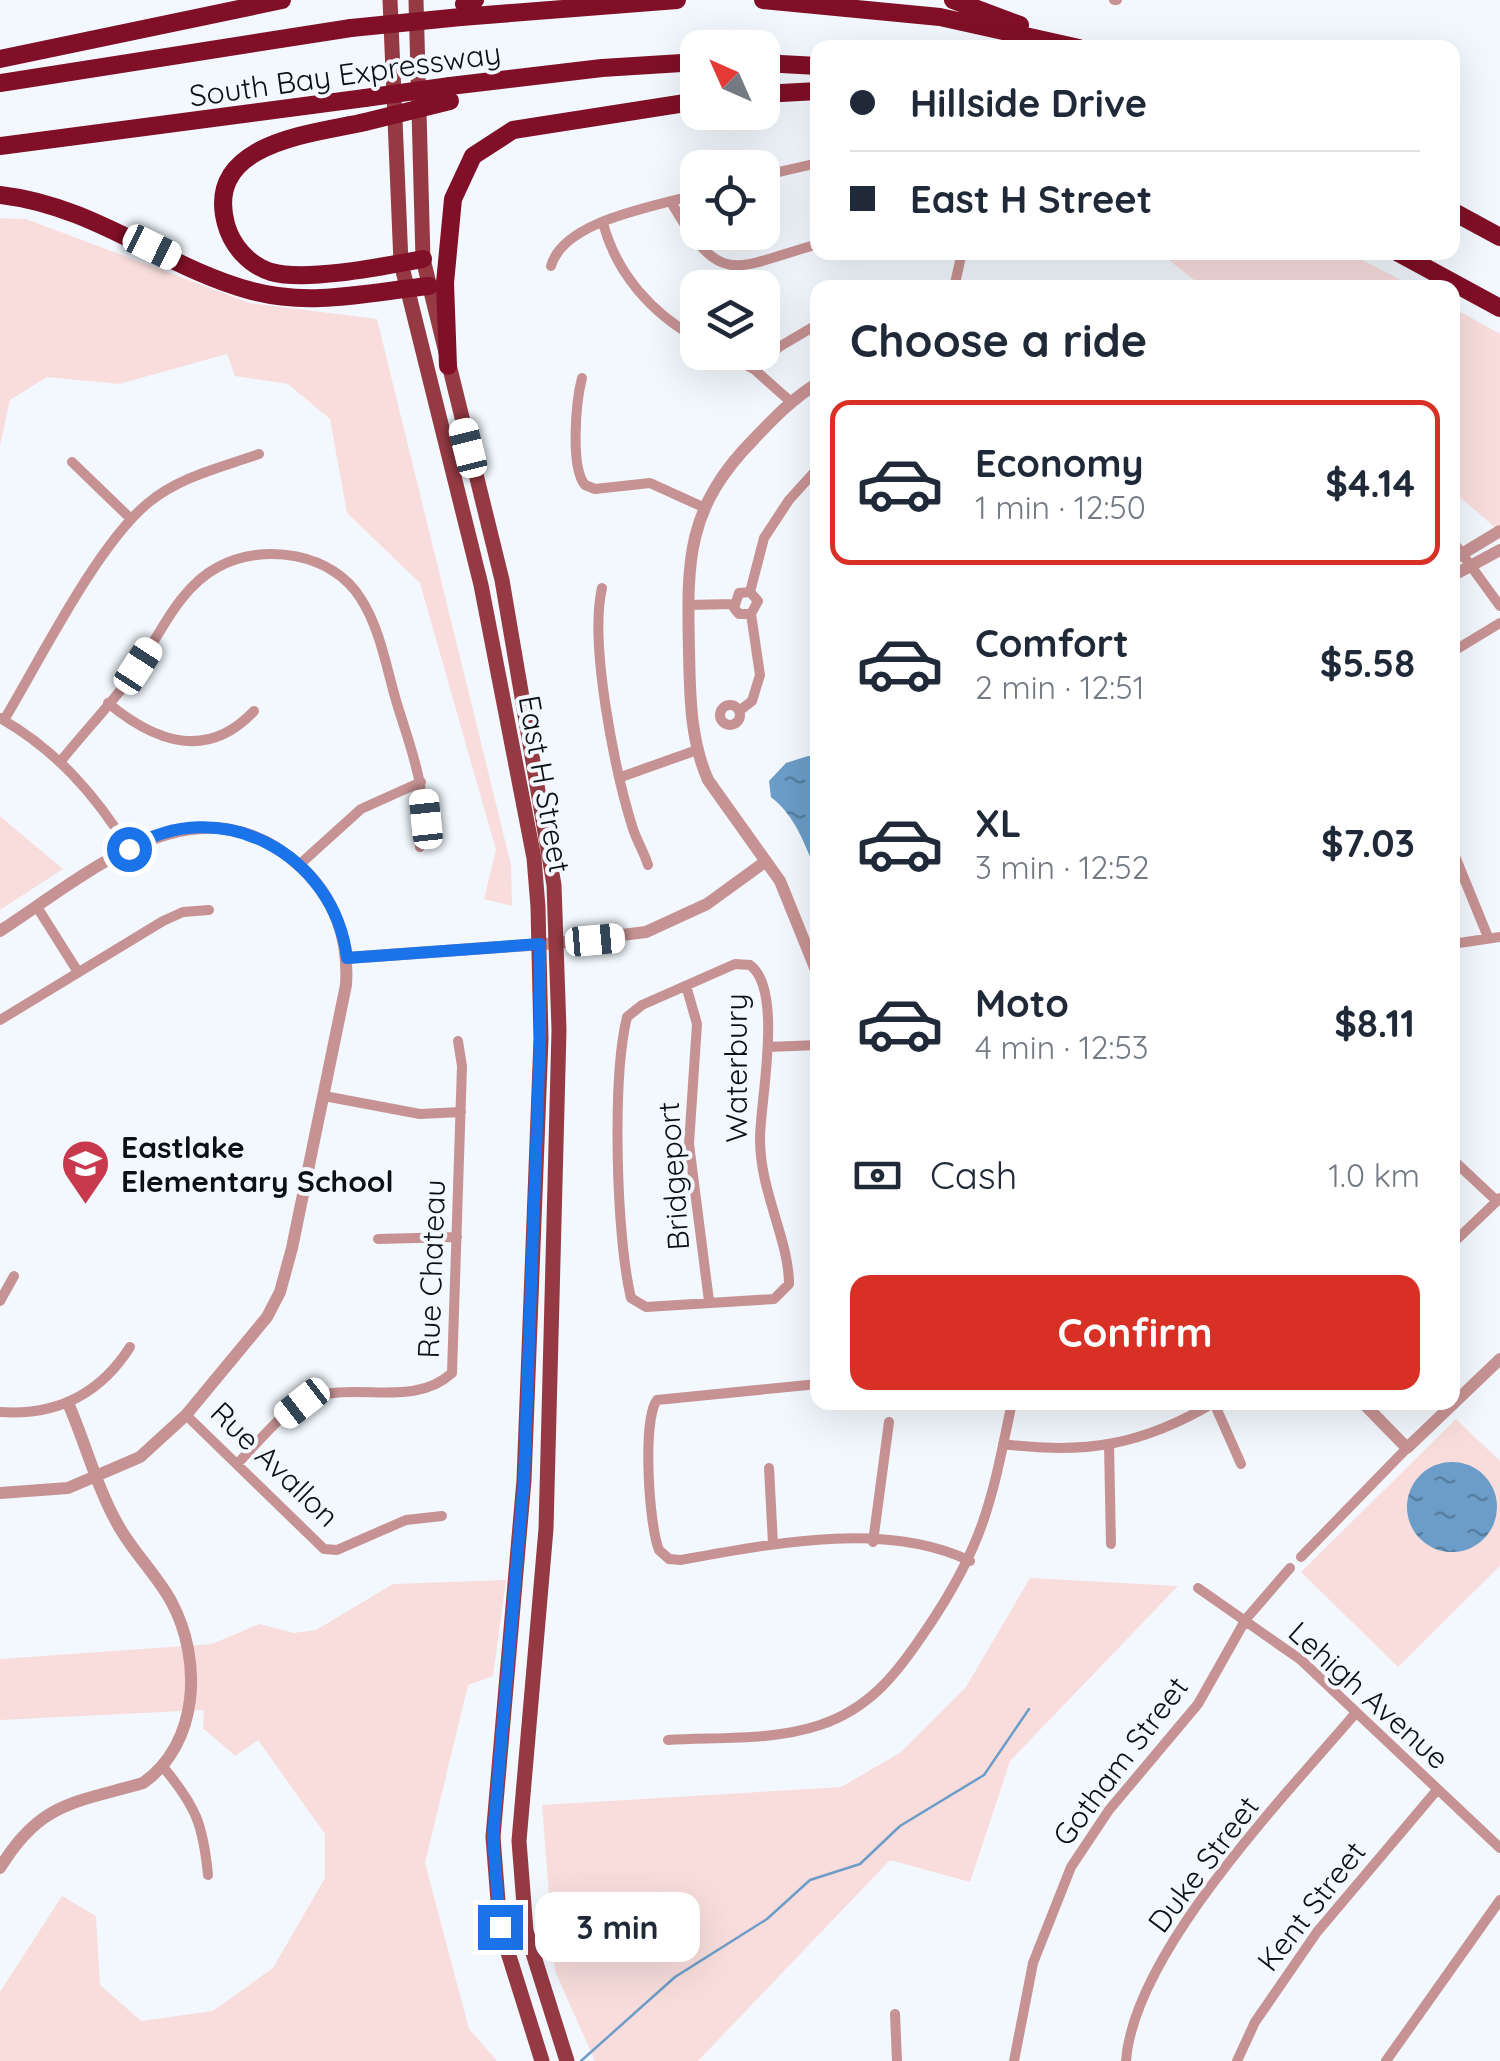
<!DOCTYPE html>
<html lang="en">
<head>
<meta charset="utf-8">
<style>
  :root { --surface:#fff; --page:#f2f2f3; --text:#1f2937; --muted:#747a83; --line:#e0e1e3; --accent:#d93025 }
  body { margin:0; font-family:Quicksand,sans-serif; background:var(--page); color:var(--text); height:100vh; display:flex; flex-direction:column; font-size:38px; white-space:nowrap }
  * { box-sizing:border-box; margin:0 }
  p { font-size:32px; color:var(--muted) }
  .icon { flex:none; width:55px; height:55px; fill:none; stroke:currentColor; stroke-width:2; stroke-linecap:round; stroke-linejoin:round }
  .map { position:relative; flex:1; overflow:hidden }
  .details { position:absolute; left:810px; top:280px; width:650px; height:1130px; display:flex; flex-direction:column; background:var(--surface); border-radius:20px; box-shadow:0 10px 40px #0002 }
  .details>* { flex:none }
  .hud { position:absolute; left:810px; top:40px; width:650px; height:220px; border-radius:20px; box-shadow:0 10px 40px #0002; display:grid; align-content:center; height:220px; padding:0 40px; background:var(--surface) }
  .needle { width:65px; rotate:315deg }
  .controls { position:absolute; left:680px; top:30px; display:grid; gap:20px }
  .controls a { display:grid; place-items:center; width:100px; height:100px; border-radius:20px; background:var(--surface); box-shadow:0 10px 40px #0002; font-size:50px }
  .end { position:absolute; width:45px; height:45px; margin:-22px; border:12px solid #1a73e8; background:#fff; box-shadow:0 0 0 5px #fff }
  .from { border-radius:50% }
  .bubble { position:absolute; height:70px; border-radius:20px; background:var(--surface); box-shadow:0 10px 40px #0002; font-size:32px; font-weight:800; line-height:70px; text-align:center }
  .car { position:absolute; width:30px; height:60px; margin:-30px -15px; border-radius:12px; box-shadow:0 0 8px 2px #0007; background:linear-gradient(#fff 24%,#345 0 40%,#fff 0 76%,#345 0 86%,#fff 0) }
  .hud b { display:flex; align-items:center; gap:35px; height:95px; font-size:38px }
  .hud b+b { border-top:2px solid var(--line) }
  .hud i { width:25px; height:25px; background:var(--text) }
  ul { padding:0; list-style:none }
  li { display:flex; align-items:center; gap:30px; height:165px; margin:0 20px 15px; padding:0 20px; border:5px solid transparent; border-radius:20px }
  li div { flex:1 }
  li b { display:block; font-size:38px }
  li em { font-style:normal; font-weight:800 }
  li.on { border-color:var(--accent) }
  li>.icon { width:90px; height:90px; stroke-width:1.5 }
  h2 { padding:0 40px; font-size:45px; line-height:120px }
  .pay { display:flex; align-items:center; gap:25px; height:110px; padding:0 40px; font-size:38px }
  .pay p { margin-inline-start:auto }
  .cta { display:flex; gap:20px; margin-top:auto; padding:20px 40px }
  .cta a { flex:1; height:115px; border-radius:20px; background:var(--accent); color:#fff; font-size:40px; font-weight:800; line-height:115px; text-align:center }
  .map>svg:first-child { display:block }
  .grass { fill:#f9dddd }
  .water { fill:url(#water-ripples) }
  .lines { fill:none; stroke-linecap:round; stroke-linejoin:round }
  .stream { stroke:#6b9dc8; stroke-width:2.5 }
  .minor { stroke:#c79293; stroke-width:10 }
  .tertiary { stroke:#c79293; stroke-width:12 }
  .primary { stroke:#953a43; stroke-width:15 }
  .motorway { stroke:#800f27; stroke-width:18 }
  .motorway-bridge { stroke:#800f27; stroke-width:18 }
  .route { stroke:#1a73e8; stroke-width:12 }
  .labels { text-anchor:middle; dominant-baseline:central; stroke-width:8; stroke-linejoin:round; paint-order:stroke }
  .street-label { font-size:30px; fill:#0b1014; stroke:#f2f8fd }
  .poi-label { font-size:30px; font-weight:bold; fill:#0b1014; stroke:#f2f8fd; text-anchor:start }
</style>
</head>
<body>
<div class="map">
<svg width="1500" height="2061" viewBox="0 0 1500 2061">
  <defs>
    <pattern id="water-ripples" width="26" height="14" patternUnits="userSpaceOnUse" patternTransform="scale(2.5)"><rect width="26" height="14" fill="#6b9dc8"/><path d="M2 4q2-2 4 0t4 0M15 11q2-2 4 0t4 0" fill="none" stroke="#567fa1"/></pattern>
  </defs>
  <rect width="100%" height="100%" fill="#f2f8fd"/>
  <path class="grass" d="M0,218L26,219L250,303L377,319L511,865L512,906L484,899L496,850L420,583L347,513L330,419L288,384L235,376L227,354L119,384L47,377L10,400L0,446Z
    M1160,253H1349L1414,287H1203Z
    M1453,308L1500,334V532L1453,491Z
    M0,816L63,869L0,910Z
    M1456,1419L1500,1461V1566L1398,1667L1301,1572Z
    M1030,1578L1178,1586L1010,1761L970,1882L890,1860L698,2061H595L555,1971L542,1805L841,1787L900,1753L966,1687Z
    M506,1580L493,1676L468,1685L425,1863L469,2029L497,2061H0V1992L62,1896L96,1916L100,1985L141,2021L213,2011L273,1968L325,1878V1834L258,1740L235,1756L203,1728L204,1710L0,1720V1659L212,1644L259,1624L294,1633L316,1630L393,1584Z"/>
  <path class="water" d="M808,756H817V873C804,844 797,818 771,797L769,781L786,763Z
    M1407 1507a45 45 0 1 1 90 0a45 45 0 1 1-90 0Z"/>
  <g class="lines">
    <path class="stream" d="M581,2061L675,1977L767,1919L810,1880L860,1864L900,1826L984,1775L1029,1709"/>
    <path class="minor" d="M1114,0H1117
      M762,176L818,163
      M671,202C722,290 733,268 818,244
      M603,223C616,273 652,314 698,339
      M551,266C564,220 655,207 698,194
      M954,288L962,252
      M723,352L755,370L791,402
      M755,370L779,347L818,324
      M582,378C576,401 570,467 585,485L595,489L650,483L703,507
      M72,462L131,519
      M1452,540L1500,606
      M602,588C589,644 615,772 633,829C637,841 644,852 648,865
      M750,592L764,538L789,500L818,468
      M688,605L733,604
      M1452,652L1500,623
      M108,703C155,742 207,761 254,711
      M720 715a10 10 0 1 1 20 0a10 10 0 1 1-20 0Z
      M739,711L752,701L760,675L751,614L758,601L750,592L739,593L734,608L739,614H751
      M0,718C56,750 95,794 129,849
      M4,720C40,660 97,545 148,503C181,476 220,468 259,454
      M61,761C85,731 112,703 134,673C159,637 178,588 218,567C264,542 333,553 361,599C381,630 387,672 398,707C413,755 430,797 420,847
      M621,777L697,750
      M1452,849L1488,937
      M299,865L361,809L421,782
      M37,907L78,972
      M1452,944L1500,937
      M735,964L750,965C784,990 760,1101 760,1139C760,1192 789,1240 789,1284L774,1299L646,1307L631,1298C616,1236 612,1078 627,1017L642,1005Z
      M687,989L697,1024L689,1144L709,1301
      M0,1020L163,921L183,912L209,910
      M768,1047L818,1045
      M324,1096L420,1114L461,1112
      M1452,1159L1497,1201
      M378,1239L457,1237
      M1452,1244L1500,1198
      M0,1301L14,1276
      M818,1384L657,1400C642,1420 649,1526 659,1550L669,1559L681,1560C770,1544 885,1520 970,1561
      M1214,1403L1241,1464
      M0,1412C56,1416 100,1394 130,1347
      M186,1415L324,1549L337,1550L406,1520L442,1516
      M1003,1444C1085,1455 1143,1445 1215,1402
      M1109,1444L1111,1544
      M237,1464C258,1443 280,1413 307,1400C353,1379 411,1410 452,1373L462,1066L458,1041
      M769,1468L773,1544
      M873,1542L889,1422
      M1301,1557L1407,1448
      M1198,1588L1301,1660L1500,1848
      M668,1740C718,1737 772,1741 820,1725C871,1708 898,1672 926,1630C984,1545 992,1500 1012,1402
      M164,1768C196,1807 203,1824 208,1875
      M895,2014L897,2061
      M1014,2061L1033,1963L1071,1867L1109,1810L1198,1704L1246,1619L1290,1568
      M1126,2061C1134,1953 1283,1798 1354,1715
      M1237,2061L1255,2022L1317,1932L1437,1790
      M1386,2061L1500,1900"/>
    <path class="tertiary" d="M818,383C793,398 774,418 754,439C686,508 687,560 689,651C690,696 690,739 708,780L780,881L818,975
      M1452,560L1500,531
      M1452,576L1500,550
      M0,931C91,872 199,772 301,867C335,898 349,940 346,985L292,1248L280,1292L267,1317L186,1415L140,1457L68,1488L0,1493
      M347,958L557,943L646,932L707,904L766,861
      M818,1075V1177
      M1362,1402L1407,1448L1500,1359
      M0,1868C40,1802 74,1803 143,1783C199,1744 203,1660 171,1601C156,1574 133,1552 118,1525C97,1488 85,1442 68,1403"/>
    <path class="primary" d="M390,0L401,263L481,585L534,858L538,907L541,1039L524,1480L493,1837L500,1927L542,2061
      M416,0L423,259L502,580L554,885L559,1030L546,1529L519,1841L526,1931L567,2061"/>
    <path class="motorway" d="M763,0L940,17L1079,48
      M953,0L1020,25
      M464,4L475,0
      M461,17L677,0
      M0,59L282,0
      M762,63L818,66
      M0,83L351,28
      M450,86L602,68L698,62
      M762,94L818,91
      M365,122C312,134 204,142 226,224C232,246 249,265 271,272C307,282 385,266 423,259
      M0,146L365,98
      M0,195C96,206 163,267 252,291C311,307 370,292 429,286
      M1452,211L1500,237
      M1397,252L1500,308
      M448,366L445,283L453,199L473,156L513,130L698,101"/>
    <path class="motorway-bridge" d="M351,28L461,17
      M365,98L450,86
      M365,122L450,101"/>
  </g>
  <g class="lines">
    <path class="route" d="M129,849C220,792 334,854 347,958L540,944V1039L524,1480L493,1837L500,1927"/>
  </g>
  <defs>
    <symbol id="school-pin" viewBox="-11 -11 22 30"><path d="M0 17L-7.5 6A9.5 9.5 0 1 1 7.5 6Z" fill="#c9394d" stroke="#f2f8fd"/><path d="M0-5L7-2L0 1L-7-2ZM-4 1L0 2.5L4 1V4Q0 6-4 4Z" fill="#fff"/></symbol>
  </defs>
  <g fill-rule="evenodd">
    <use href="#school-pin" x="58" y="1136" width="55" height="75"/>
  </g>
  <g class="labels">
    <g class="street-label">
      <text transform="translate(345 74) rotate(-8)">South Bay Expressway</text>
      <text transform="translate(545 784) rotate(80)">East H Street</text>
      <text transform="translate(736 1068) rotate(-90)">Waterbury</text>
      <text transform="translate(673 1176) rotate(-94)">Bridgeport</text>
      <text transform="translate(431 1269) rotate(-88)">Rue Chateau</text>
      <text transform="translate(275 1464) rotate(44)">Rue Avallon</text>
      <text transform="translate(1369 1695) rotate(42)">Lehigh Avenue</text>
      <text transform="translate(1120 1761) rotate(-53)">Gotham Street</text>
      <text transform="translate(1203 1864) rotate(-53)">Duke Street</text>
      <text transform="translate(1311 1906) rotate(-52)">Kent Street</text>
    </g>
    <g class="poi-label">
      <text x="121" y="1147">Eastlake<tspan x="121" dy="34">Elementary School</tspan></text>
    </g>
  </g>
</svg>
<div class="controls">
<a><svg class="needle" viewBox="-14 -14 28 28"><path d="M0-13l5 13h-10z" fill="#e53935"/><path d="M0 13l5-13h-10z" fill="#747a83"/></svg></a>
<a><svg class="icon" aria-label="locate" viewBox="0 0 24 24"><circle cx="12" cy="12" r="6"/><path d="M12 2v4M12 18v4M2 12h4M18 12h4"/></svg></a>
<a><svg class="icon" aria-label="layers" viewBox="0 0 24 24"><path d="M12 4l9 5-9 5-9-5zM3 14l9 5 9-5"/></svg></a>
</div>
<i class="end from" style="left:129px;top:849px"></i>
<i class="end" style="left:500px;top:1927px"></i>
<div class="bubble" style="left:535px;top:1892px;width:165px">3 min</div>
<i class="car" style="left:152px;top:247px;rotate:116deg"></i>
<i class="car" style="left:468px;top:448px;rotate:346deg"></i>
<i class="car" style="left:138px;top:666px;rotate:33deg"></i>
<i class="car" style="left:426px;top:819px;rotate:354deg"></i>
<i class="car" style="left:595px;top:940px;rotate:85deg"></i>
<i class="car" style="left:302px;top:1403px;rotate:232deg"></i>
<div class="hud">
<b><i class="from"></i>Hillside Drive</b>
<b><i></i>East H Street</b>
</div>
<section class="details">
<h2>Choose a ride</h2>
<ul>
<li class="on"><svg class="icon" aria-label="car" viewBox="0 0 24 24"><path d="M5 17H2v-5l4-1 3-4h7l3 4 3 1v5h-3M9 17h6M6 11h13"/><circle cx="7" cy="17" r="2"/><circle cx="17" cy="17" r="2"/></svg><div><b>Economy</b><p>1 min · 12:50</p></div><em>$4.14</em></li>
<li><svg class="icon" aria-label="car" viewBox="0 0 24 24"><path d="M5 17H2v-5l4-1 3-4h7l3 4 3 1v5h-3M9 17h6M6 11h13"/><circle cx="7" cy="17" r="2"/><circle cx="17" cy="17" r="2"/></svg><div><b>Comfort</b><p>2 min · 12:51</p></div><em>$5.58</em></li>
<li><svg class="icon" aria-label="car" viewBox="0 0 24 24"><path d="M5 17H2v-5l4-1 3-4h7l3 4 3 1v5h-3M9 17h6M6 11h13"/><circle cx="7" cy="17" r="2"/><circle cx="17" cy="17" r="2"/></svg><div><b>XL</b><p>3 min · 12:52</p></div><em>$7.03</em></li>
<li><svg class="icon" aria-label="car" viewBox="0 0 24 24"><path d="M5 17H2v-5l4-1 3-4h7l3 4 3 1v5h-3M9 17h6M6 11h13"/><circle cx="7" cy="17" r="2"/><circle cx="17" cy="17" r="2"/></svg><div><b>Moto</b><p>4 min · 12:53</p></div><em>$8.11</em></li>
</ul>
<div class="pay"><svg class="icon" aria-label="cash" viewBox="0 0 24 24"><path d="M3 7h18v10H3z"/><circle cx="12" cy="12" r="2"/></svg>Cash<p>1.0 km</p></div>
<div class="cta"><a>Confirm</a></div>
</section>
</div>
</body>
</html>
